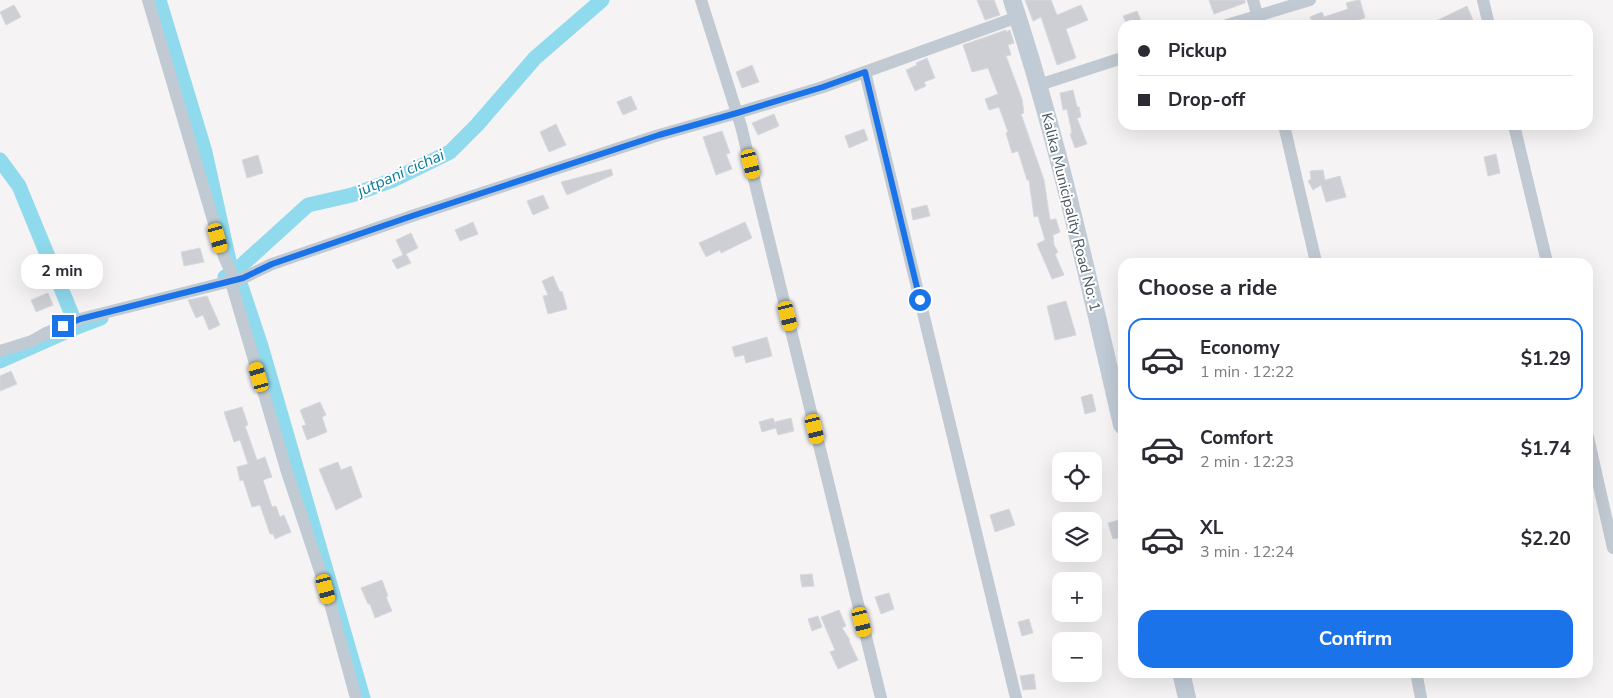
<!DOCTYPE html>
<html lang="en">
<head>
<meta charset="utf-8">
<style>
  :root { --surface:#fff; --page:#f2f2f3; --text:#2b2b33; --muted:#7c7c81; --line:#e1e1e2; --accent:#1a73e8 }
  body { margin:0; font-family:"Nunito Sans",sans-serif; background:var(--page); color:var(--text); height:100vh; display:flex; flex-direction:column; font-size:19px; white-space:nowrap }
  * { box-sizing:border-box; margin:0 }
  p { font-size:16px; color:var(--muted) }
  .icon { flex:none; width:28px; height:28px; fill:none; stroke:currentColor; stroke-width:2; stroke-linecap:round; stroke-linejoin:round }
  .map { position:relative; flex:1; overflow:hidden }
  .sheet { position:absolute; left:1118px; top:258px; width:475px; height:420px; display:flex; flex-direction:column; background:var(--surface); border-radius:15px; box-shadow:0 5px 20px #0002 }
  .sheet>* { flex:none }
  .banner { position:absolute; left:1118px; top:20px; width:475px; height:110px; border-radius:15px; box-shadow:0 5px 20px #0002; display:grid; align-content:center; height:110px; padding:0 20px; background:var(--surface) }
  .controls { position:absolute; left:1052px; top:452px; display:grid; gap:10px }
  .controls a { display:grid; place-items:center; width:50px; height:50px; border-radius:10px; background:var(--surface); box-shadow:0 5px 20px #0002; font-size:25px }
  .end { position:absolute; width:22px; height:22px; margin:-11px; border:6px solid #1a73e8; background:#fff; box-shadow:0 0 0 2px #fff }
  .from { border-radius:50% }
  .bubble { position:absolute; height:35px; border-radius:15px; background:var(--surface); box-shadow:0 5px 20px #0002; font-size:16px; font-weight:700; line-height:35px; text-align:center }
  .car { position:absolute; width:15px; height:30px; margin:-15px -8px; border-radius:6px; box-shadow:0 0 4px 1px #0007; background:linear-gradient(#f5c518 24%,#345 0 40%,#f5c518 0 76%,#345 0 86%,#f5c518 0) }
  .banner b { display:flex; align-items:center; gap:18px; height:48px; font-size:19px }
  .banner b+b { border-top:1px solid var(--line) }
  .banner i { width:12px; height:12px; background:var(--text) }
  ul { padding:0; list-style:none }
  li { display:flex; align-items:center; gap:15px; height:82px; margin:0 10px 8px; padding:0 10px; border:2px solid transparent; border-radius:15px }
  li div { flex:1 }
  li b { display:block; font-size:19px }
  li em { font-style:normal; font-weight:700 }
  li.on { border-color:var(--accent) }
  li>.icon { width:45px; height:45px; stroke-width:1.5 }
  h2 { padding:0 20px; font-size:22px; line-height:60px }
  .primary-button { display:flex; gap:10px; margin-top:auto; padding:10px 20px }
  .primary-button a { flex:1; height:58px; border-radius:15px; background:var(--accent); color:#fff; font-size:20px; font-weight:700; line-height:58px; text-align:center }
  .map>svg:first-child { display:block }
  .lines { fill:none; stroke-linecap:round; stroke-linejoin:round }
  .canal { stroke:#90daee; stroke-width:15 }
  .building { fill:#cdcfd5; stroke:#d7d9de }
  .street { stroke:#c1cad2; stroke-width:12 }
  .secondary { stroke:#c1cbd6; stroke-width:18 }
  .route { stroke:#1a73e8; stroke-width:6 }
  .labels { text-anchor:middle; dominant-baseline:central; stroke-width:4; stroke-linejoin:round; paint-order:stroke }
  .street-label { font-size:15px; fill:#4a5661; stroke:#fff }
  .water-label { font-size:16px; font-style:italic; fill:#0c7c9b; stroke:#fff }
</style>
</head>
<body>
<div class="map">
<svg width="1613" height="698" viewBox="0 0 1613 698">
  <rect width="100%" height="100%" fill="#f5f3f3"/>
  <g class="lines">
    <path class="canal" d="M159,0L205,152L232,274L241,286L261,346L363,698
      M0,160L19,186L77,327
      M225,277L232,274L308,205L352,195L393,180L450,152L477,125L535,58L602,0
      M0,361L77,327L101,318"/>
  </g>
  <path class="building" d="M977,0H994L1000,15L985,20Z
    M1025,0H1051L1057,15L1081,5L1088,20L1066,29L1076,58L1057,65L1041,17L1033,21Z
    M1209,0H1245V3L1214,14Z
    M1358,0H1360L1365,18L1351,22V20L1334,25H1306V23L1312,21L1310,17L1322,12L1324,17L1348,9L1346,3Z
    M14,5L21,17L6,25L0,12Z
    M1467,6L1473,20L1462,25H1428Z
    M1137,11L1143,25H1127L1123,16Z
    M1006,30V32L1010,30L1014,43L1008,45L1011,55L1006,56L1022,99L1024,113L1021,114L1044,180L1050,220L1056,219L1060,232L1053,235L1054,245L1058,252L1055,254L1064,275L1052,279L1037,244L1045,240L1038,216L1034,217L1029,180H1027L1018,151L1012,153L1006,133L1008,132L999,107L989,110L985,99L998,94L988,68L972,72L963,45Z
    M927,58L935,78L924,82L926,86L915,91L906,70L917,65L916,63Z
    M752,65L759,82L742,88L736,72Z
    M1073,90L1077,107H1079L1081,117L1077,118L1087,144L1075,148L1070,134L1072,133L1067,109L1063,110L1060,93Z
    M631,96L637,109L623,115L617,102Z
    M774,114L779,126L758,135L752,123Z
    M556,124L566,145L549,152L540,132Z
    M864,129L868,140L849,148L845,136Z
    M722,131L730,153L726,154L732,169L716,175L703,137Z
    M1496,154L1500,173L1488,176L1484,157Z
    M258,155L263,173L247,178L242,160Z
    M611,169L613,175L567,195L561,182Z
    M1323,170L1325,180L1340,176L1346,197L1326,202L1321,185L1313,190L1308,181L1311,179L1310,171Z
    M543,195L549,208L533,215L527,201Z
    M927,205L930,216L913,220L911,209Z
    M473,222L478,234L460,241L455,230Z
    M745,222L752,238L721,253L720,250L706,257L699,243Z
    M411,233L418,248L406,254L411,263L397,269L392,260L403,255L396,240Z
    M200,248L204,262L184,266L181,252Z
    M553,276L560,292L562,291L567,309L548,314L543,296L548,295L542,281Z
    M48,293L53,305L36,312L31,300Z
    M207,296L220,325L209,330L203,315L196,318L188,300Z
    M1066,301L1076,335L1055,340L1047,306Z
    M767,337L772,356L746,363L744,355L735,357L732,347Z
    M11,371L17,384L0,391V376Z
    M1092,394L1096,411L1085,414L1081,397Z
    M320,402L326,415L322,417L327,432L307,440L302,426L306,425L300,410Z
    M242,407L248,425L245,426L257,460L265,457L272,477L263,480L272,507L276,506L280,517L284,515L291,532L275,539L273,534H270L260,505L252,507L243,480L240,481L237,467L248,464L240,440L234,442L224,412Z
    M773,418L776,425L775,422L791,418L794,431L778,435L776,428L762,432L759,422Z
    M338,462L341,470L351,466L362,497L336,510L319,469Z
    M1009,509L1015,525L995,532L990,515Z
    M1122,519V537L1113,539L1108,523Z
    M812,574L814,586L802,587L800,575Z
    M382,580L388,596L386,597L392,611L375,618L370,604H368L361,588Z
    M889,593L894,609L881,614L875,597Z
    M839,610L846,626L842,628L850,640L849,641L858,660L838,669L830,652L835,650L821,617Z
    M818,616L822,627L812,631L808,619Z
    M1029,619L1033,633L1022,636L1018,622Z
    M1034,674L1036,689L1023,690L1020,676Z"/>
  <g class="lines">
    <path class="street" d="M148,0L224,257L232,274L231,282L287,472L326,589L356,698
      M701,0L741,126L881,698
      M1253,0L1260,25
      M1483,0L1489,25
      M1227,25L1310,0
      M865,72L1016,698
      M1039,85L1122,58
      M1284,125L1316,262
      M1514,125L1547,262
      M0,351L32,341L46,333L80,319L243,278L272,264L412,216L659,135L737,113L823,87L1018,17
      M1588,437L1613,548
      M1416,672L1421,698"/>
    <path class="secondary" d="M1012,0C1058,139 1089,283 1122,425
      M1181,672L1187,698"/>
  </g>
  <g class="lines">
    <path class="route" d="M63,326L80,319L243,278L272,264L412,216L659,135L737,113L823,87L865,72L920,300"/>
  </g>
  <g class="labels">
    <g class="street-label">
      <text transform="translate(1071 212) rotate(76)">Kalika Municipality Road No: 1</text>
    </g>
    <g class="water-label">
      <text transform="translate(401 173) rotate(-24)">jutpani cichai</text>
    </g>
  </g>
</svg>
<div class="controls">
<a><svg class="icon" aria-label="locate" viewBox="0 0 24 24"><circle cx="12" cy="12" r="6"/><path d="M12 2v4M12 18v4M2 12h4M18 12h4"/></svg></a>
<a><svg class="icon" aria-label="layers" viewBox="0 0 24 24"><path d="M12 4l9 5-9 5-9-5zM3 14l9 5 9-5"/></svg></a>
<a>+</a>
<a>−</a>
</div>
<i class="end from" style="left:920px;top:300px"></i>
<i class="end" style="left:63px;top:326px"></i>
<div class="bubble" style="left:21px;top:254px;width:82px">2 min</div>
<i class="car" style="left:751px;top:164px;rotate:166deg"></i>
<i class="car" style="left:218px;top:238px;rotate:164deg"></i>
<i class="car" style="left:788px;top:316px;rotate:166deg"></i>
<i class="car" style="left:259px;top:377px;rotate:344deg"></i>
<i class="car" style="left:815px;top:429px;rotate:166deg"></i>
<i class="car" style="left:326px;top:589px;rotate:165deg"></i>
<i class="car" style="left:862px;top:622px;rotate:166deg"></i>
<div class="banner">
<b><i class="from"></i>Pickup</b>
<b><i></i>Drop-off</b>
</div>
<section class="sheet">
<h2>Choose a ride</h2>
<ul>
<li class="on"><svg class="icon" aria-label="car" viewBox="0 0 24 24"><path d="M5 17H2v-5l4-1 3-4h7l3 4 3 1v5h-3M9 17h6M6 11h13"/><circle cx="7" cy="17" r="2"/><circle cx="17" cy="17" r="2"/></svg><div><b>Economy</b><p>1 min · 12:22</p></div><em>$1.29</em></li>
<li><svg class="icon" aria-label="car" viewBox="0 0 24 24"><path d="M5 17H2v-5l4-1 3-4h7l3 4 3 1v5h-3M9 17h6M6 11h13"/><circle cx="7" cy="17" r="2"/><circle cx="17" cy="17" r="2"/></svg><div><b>Comfort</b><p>2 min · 12:23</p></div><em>$1.74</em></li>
<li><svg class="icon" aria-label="car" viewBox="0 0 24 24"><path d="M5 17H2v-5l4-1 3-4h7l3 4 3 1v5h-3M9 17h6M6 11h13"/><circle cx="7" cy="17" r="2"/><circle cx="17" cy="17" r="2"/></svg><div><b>XL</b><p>3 min · 12:24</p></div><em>$2.20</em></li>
</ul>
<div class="primary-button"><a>Confirm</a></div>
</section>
</div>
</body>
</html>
